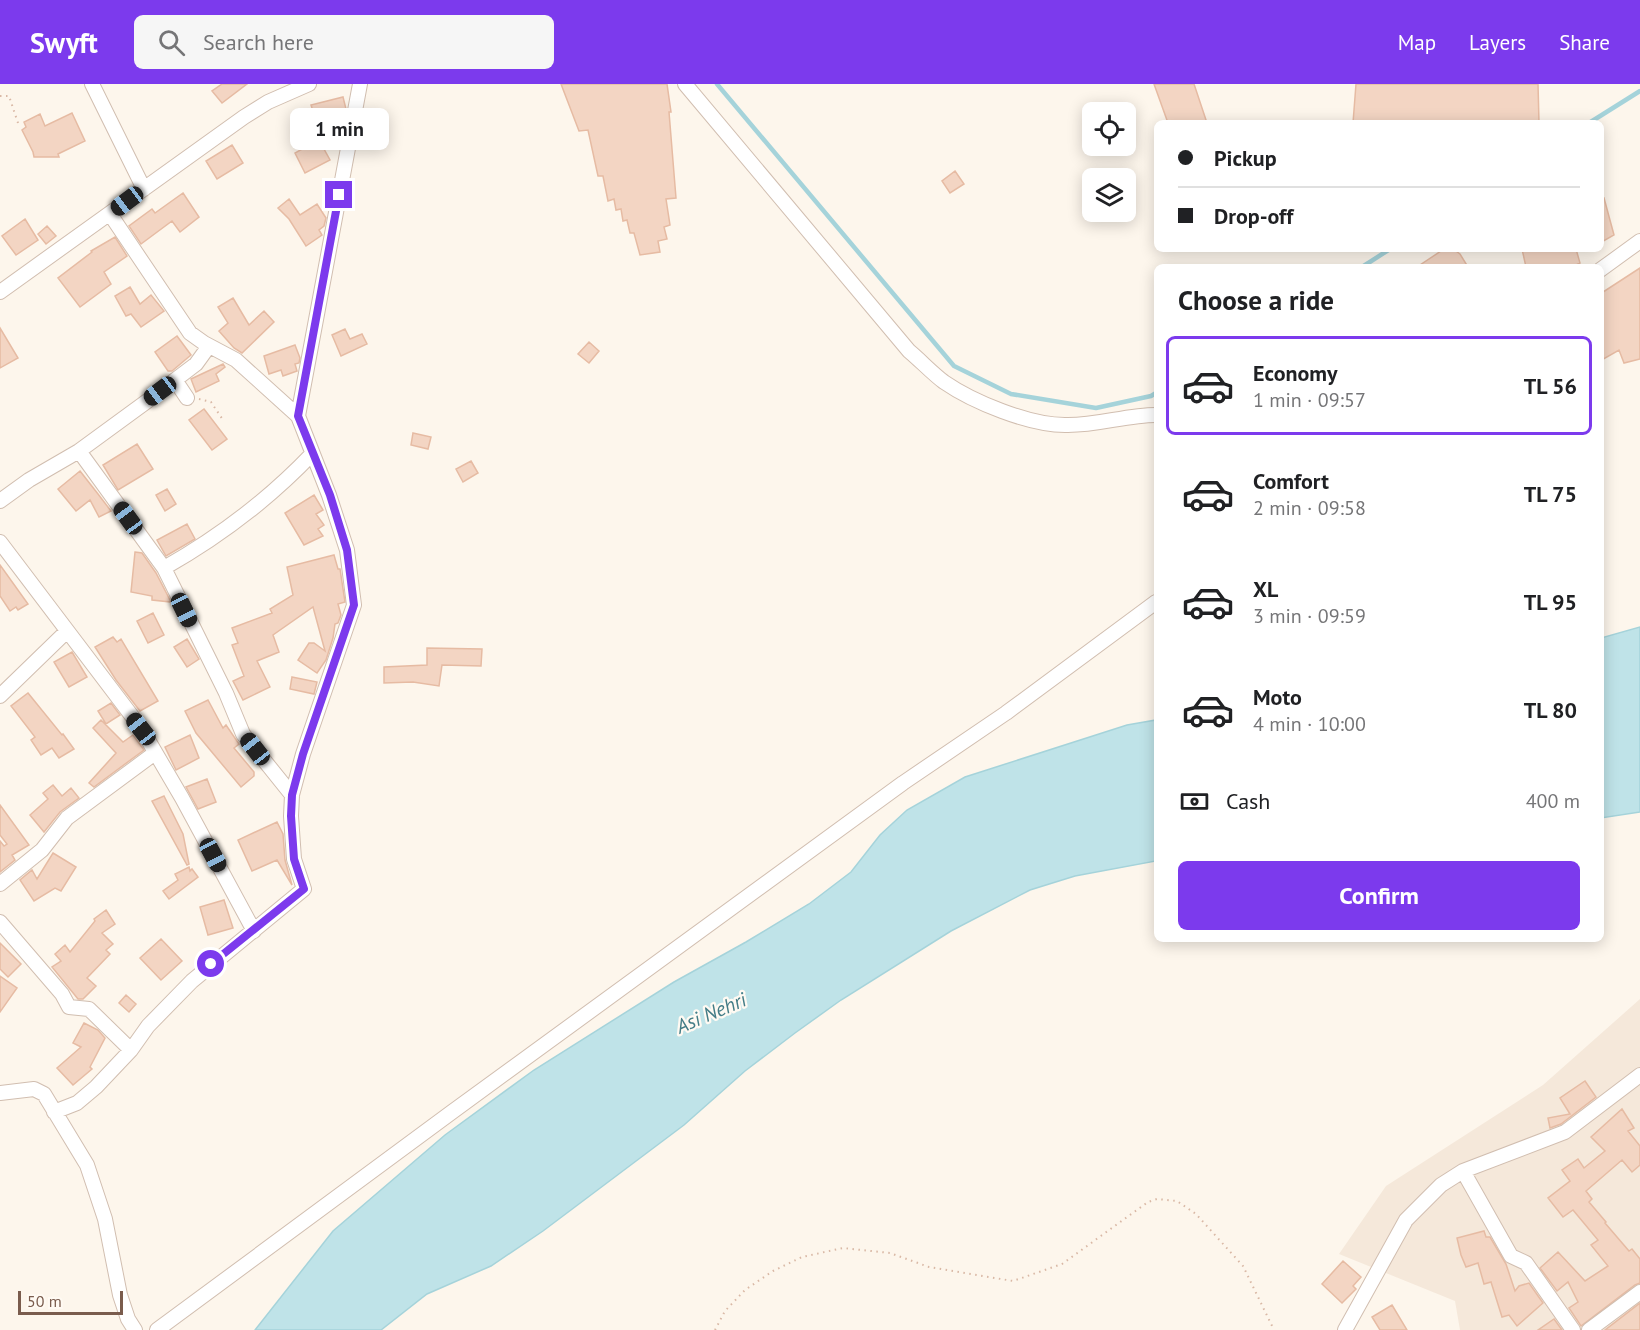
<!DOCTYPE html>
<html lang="en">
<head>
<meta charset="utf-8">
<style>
  :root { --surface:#fff; --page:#f6f6f6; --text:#202124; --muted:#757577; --line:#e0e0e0; --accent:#7c3aed }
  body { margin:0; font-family:"PT Sans",sans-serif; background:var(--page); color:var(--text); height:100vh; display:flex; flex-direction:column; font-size:22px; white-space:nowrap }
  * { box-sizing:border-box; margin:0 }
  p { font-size:20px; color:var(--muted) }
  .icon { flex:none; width:33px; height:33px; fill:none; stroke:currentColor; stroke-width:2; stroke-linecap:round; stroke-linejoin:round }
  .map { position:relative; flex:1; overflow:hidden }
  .sheet { position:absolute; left:1154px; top:180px; width:450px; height:678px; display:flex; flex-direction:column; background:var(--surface); border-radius:9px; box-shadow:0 3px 15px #0003 }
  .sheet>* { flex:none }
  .banner { position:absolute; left:1154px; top:36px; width:450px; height:132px; border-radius:9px; box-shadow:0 3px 15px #0003; display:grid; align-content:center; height:132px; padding:0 24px; background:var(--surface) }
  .tools { position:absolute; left:1082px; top:18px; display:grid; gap:12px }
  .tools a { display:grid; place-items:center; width:54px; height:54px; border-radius:9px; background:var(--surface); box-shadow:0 3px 15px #0003; font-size:30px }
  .scale { position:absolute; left:18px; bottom:15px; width:105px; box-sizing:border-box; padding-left:6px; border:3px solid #7a5c4d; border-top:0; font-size:16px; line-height:21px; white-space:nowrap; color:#7a5c4d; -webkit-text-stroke:4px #fffaf3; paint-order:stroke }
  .end { position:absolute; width:27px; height:27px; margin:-14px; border:8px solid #7c3aed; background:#fff; box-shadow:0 0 0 3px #fff }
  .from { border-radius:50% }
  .bubble { position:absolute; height:42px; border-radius:9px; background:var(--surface); box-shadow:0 3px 15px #0003; font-size:20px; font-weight:800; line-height:42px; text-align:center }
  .car { position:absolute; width:18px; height:36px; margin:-18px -9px; border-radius:8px; box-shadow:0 0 4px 2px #0007; background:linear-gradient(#222 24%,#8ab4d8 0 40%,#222 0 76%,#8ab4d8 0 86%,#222 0) }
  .banner b { display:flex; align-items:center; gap:21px; height:57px; font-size:22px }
  .banner b+b { border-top:2px solid var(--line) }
  .banner i { width:15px; height:15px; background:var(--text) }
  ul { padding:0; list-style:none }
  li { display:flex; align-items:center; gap:18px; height:99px; margin:0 12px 9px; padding:0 12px; border:3px solid transparent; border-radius:9px }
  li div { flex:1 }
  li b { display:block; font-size:22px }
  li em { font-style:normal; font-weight:800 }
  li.on { border-color:var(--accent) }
  li>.icon { width:54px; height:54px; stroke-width:1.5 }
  h2 { padding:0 24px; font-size:27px; line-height:72px }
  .pay { display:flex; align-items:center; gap:15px; height:66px; padding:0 24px; font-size:22px }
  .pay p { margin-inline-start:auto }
  .primary-button { display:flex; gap:12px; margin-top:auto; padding:12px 24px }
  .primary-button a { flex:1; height:69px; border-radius:9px; background:var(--accent); color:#fff; font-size:24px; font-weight:800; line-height:69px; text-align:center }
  header { display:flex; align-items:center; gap:36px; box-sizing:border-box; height:84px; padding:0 30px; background:var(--accent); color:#fff }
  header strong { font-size:28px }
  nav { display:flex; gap:33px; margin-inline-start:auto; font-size:21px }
  .search { width:420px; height:54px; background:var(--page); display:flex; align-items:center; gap:15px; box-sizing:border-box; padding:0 21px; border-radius:9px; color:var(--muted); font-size:22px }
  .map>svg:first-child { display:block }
  .residential { fill:#f5e8da }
  .water { fill:#bfe3e8; stroke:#a5d3da; stroke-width:1.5 }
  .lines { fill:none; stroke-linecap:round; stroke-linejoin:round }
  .stream { stroke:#a5d3da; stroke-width:4.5 }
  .building { fill:#f3d5c3; stroke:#e6bba3; stroke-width:1.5 }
  .street-casing { stroke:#d1beb0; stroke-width:16 }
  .path { stroke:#d9b8a5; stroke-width:2; stroke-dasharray:1.5 4.5; stroke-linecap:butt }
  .street { stroke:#fff; stroke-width:14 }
  .route { stroke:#7c3aed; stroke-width:8 }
  .labels { text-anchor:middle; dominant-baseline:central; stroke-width:4.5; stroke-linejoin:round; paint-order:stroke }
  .water-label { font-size:20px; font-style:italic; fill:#437c86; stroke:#fffaf3 }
</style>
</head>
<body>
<header>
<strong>Swyft</strong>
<div class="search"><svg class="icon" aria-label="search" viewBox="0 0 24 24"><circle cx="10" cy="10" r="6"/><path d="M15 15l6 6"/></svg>Search here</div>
<nav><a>Map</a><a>Layers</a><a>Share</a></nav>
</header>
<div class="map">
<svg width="1640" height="1246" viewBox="0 0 1640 1246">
  <rect width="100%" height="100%" fill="#fdf6ec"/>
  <path class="residential" d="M1640,915V1246H1460L1455,1217L1339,1170L1386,1102L1543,1001Z"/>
  <path class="water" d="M1640,543V728L1601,734V554Z
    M1156,636V777L1075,792L1030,806L951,847L841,916L795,949L745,987L684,1041L543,1147L491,1182L427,1210L381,1246H255L333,1147L445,1051L534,986L674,898L746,858L809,820L851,788L880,751L907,726L965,693L1127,641Z"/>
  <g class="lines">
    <path class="stream" d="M717,0L954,282L1011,310L1096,324L1151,312L1156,309
      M1589,39L1640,7
      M1362,183L1390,165"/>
  </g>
  <path class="building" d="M222,0H247L222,19L212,7Z
    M561,0H667L671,28H669L676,114L666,115L670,141L664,143L667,155L658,157L660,168L640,171L634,149H630L627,136L623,137L621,125L616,126L614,115L608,117L603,92H598L588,46L579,47Z
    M1154,0H1194L1207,39H1168Z
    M1356,0H1538L1539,39H1353Z
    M343,13L346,25L345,34L340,35L342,45L336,46L339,61L324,65L330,76L305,89L295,69L322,54L311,21Z
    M72,29L85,57L58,70L59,73H34L33,68L22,46L26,43L24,38L40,30L45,42Z
    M232,61L243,79L217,95L206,77Z
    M955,87L964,100L950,109L942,97Z
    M183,109L199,133L180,148L172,137L141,160L129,142L152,125L155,129Z
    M1604,114L1614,151L1600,159V115Z
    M289,115L300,131L317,120L326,134L324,142L319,146L322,151L306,162L289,135L278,124Z
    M25,135L38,156L16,171L2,152Z
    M47,142L56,152L46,160L38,150Z
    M115,153L127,172L104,188L111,200L80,223L58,194L92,168L91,167Z
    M1444,165H1453L1460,170L1468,183H1417Z
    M1522,165H1576L1580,179L1572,183H1526Z
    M1640,184V275L1624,279L1619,266L1600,277V210Z
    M130,203L140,220L151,211L164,227L141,243L131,230L126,232L115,212Z
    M233,214L249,241L264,227L274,238L242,269L234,264L219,247L228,239L218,223Z
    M0,244L18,274L0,284Z
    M345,245L350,255L362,250L367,260L341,272L332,251Z
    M177,252L191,271L172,287H168L155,268Z
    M589,258L599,267L589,279L578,270Z
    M295,261L300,274L299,279L295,280L297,287L283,292L281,286L269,290L264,272Z
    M223,280L225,283L216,290L219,297L196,308L191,295Z
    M204,325L227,355L212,366L189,336Z
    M413,349L431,353L428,365L411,361Z
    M137,360L153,385L118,406L103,381Z
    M471,377L478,389L463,398L456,385Z
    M80,387L98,410L111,427L99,433L90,416L76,427L58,405Z
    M167,405L176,420L165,427L156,411Z
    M314,411L323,426L316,430L324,441L318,445L323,452L304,461L285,429Z
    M187,440L195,455L166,472L157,456Z
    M135,468L142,469L156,489L171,518L152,516V512L131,508Z
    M334,471L338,485H340L345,518L338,520L341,531L338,539L335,540L333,554L326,576L317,589L298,576L309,559H314L325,567L313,523L273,551L279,568L257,577L270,603L243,616L233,597L244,592L232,561L238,559L232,544L272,529L270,525L293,511L287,483Z
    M0,481L28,520L18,526L16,523L10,527L0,512Z
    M153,529L164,551L148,559L137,537Z
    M113,553L117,558L121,555L158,617L140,627L116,596L95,563Z
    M187,555L199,575L187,583L174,563Z
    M427,564L482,565L481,582L442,581L439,602L413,598L384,599V583L427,581Z
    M72,568L87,593L69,603L54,578Z
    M292,593L317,598L314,610L290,605Z
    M28,609L62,651L63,650L74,665L59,674L52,664L41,671L31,656L35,653L11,622Z
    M208,616L223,644L226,641L239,660L234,664L254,688V692L241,703L196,649L185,627Z
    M111,619L120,631L106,640L98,627Z
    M101,636L123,658L133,651L144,666L94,703L89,699L116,669L93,644Z
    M190,651L199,674L176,686L165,663Z
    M207,695L216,718L198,725L186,703Z
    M53,701L62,712L71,704L79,714L60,728L44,748L30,731L48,715L43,709Z
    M164,712L183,750L189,780L187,781L152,717Z
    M0,721L29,761L12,771L15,776L0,788V757L4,762L7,760L0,751Z
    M277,738L283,750L285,776L292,801L277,776L252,787L238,756Z
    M53,769L76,783L61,807L55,804L34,817L20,796L32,786L37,795Z
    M189,783L190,787L192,785L198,793L169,815L163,807L178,796L175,790Z
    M224,816L233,844L208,851L200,823Z
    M106,826L115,840L102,849L113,860L106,866L110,870L87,894L96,902L83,915H78L52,883L61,877L55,870L65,861L70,868L95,837L94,835Z
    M161,855L182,877L161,896L140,874Z
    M0,859L21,880L8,893L0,885Z
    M0,892L17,904L0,928Z
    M126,911L136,920L129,928L119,919Z
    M84,939L98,946L105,954L90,983L92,985L73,1001L57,984L81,963L73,959Z
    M1585,997L1596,1013L1561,1040L1550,1044L1548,1034L1570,1030L1560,1014Z
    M1622,1025L1634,1044L1628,1047L1640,1062V1081L1632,1088L1622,1076L1586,1107L1592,1115L1589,1118L1606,1138L1605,1139L1629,1167L1632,1165L1640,1175V1199L1635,1201L1581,1242L1569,1224L1578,1218L1568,1198L1557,1207L1540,1184L1558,1168L1585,1197L1608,1182L1591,1161L1598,1156L1573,1126L1563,1133L1548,1114L1570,1097L1562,1086L1578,1075L1584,1084L1605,1067L1591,1053Z
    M1484,1147L1486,1153H1490L1506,1180L1515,1207L1519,1202L1529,1199L1543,1219L1517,1242L1509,1231L1502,1233L1491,1198L1484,1200L1478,1179L1466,1183L1461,1171L1457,1154Z
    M1343,1177L1361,1193L1353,1202L1356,1205L1342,1219L1322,1200Z
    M1640,1219V1246H1605Z
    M1392,1221L1407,1246H1380L1372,1233Z
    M1554,1235L1562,1246H1538Z"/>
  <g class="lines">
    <defs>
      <path id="street" d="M92,0L144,105
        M685,0L909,267C921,277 932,289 944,298C973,318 1029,341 1065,341C1096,342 1126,331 1156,331
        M110,130L190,249L204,259L236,276L298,332
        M1600,186L1640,157
        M0,208L244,33L268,18L309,0
        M175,296L187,314
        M79,367L164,484L226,609L243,650L292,711
        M0,417L29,396L79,367L146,318L196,280L209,262
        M0,458L141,644L182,714L254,847
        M164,484C219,453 268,416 312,370
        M0,612L67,547
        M0,800L42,766L67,734L155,669
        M0,838L62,910L69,923L89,925L131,966
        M0,1009L34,1005L44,1010L87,1081L105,1135L120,1211L128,1235L135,1246
        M54,1028L77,1019L96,1003L131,966L148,942L192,897L304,805L294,775L291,732L292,711L303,670L354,521L347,466L329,411L298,332L360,0
        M1463,1087L1511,1172L1526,1179L1573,1246
        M157,1246L452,1028L903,699L1006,629L1156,518
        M1345,1246L1406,1136L1441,1101L1463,1087L1565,1048L1640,991
        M1589,1246L1640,1208"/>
    </defs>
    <use href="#street" class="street-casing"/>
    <path class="path" d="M0,12H9L19,42
      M199,315L211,318L223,336
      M715,1246L725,1227L745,1206L773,1187L802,1173L843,1164L890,1169L929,1183L1013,1197L1062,1180L1148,1118L1157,1115L1177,1117L1196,1130L1243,1182L1274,1246"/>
    <use href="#street" class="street"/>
  </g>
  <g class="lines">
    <path class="route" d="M211,880L304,805L294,775L291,732L292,711L303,670L354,521L347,466L330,411L298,332L339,111"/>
  </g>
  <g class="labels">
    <g class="water-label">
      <text transform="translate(711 929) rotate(-23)">Asi Nehri</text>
    </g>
  </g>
</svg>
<div class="tools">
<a><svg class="icon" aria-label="locate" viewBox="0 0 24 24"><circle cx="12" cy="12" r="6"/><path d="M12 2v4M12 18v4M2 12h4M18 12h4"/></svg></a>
<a><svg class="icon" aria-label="layers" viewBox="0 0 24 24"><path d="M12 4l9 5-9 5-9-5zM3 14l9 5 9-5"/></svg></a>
</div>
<div class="scale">50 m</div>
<i class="end from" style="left:211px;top:880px"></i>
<i class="end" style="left:339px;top:111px"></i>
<div class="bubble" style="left:290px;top:24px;width:99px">1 min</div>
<i class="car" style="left:127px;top:117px;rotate:233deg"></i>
<i class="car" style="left:160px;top:307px;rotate:233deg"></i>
<i class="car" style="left:128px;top:434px;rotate:324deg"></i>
<i class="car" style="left:184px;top:526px;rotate:154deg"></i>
<i class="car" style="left:141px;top:645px;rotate:322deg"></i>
<i class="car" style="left:255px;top:665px;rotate:322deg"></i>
<i class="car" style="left:213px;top:771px;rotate:152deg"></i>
<div class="banner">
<b><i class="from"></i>Pickup</b>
<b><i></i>Drop-off</b>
</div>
<section class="sheet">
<h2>Choose a ride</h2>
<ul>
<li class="on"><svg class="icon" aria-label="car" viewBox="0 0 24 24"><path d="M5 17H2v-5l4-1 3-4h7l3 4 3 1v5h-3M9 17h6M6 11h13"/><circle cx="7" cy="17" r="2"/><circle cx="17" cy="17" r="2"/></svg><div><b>Economy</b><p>1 min · 09:57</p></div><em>TL 56</em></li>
<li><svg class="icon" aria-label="car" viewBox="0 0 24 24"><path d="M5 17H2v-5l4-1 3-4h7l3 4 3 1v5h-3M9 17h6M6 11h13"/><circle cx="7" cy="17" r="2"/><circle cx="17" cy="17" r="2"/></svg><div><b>Comfort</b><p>2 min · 09:58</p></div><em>TL 75</em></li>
<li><svg class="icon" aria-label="car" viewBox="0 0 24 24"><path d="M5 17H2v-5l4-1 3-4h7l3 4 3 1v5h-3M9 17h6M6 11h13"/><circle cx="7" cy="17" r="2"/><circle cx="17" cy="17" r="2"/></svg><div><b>XL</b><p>3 min · 09:59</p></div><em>TL 95</em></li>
<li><svg class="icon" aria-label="car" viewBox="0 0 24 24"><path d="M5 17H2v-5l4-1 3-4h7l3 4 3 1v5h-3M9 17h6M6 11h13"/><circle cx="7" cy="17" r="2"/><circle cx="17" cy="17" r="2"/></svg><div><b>Moto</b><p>4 min · 10:00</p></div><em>TL 80</em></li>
</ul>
<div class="pay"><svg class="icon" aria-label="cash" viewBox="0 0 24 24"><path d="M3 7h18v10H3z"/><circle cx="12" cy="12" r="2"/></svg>Cash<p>400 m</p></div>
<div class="primary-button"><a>Confirm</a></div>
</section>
</div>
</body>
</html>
